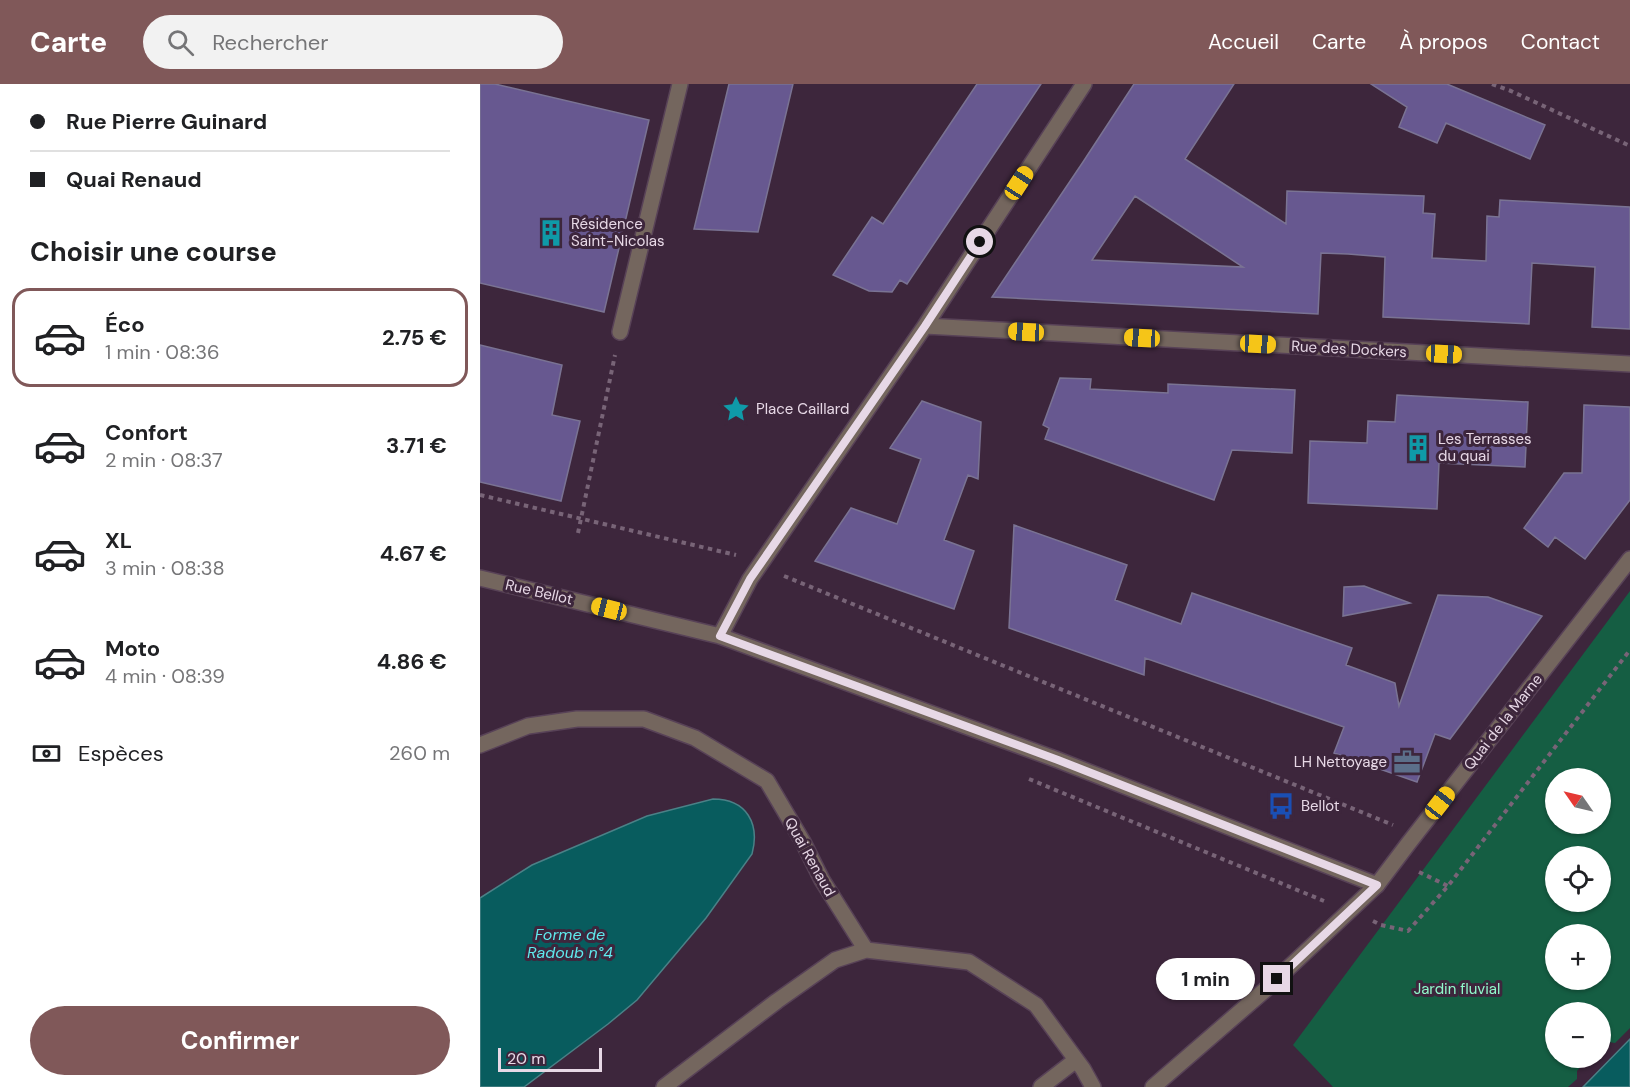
<!DOCTYPE html>
<html lang="fr">
<head>
<meta charset="utf-8">
<style>
  :root { --surface:#fff; --page:#f2f2f2; --text:#202124; --muted:#757577; --line:#e0e0e0; --accent:#805859 }
  body { margin:0; font-family:"DM Sans",sans-serif; background:var(--page); color:var(--text); height:100vh; display:flex; flex-direction:column; font-size:22px; white-space:nowrap }
  * { box-sizing:border-box; margin:0 }
  p { font-size:20px; color:var(--muted) }
  .icon { flex:none; width:33px; height:33px; fill:none; stroke:currentColor; stroke-width:2; stroke-linecap:round; stroke-linejoin:round }
  .map { position:relative; flex:1; overflow:hidden }
  .drawer { display:flex; flex-direction:column; background:var(--surface); width:480px }
  .drawer>* { flex:none }
  .guide { display:grid; align-content:center; height:132px; padding:0 30px; background:var(--surface) }
  .needle { width:39px; rotate:304deg }
  .buttons { position:absolute; left:1065px; top:684px; display:grid; gap:12px }
  .buttons a { display:grid; place-items:center; width:66px; height:66px; border-radius:50%; background:var(--surface); box-shadow:0 2px 4px #0004; font-size:30px }
  .scale { position:absolute; left:18px; bottom:15px; width:104px; box-sizing:border-box; padding-left:6px; border:3px solid #e7d8e6; border-top:0; font-size:16px; line-height:21px; white-space:nowrap; color:#e7d8e6; -webkit-text-stroke:4px #3d263c; paint-order:stroke }
  .end { position:absolute; width:27px; height:27px; margin:-14px; border:8px solid #e7d8e6; background:#111; box-shadow:0 0 0 3px #111 }
  .from { border-radius:50% }
  .bubble { position:absolute; height:42px; border-radius:21px; background:var(--surface); box-shadow:0 2px 4px #0004; font-size:20px; font-weight:700; line-height:42px; text-align:center }
  .car { position:absolute; width:18px; height:36px; margin:-18px -9px; border-radius:8px; box-shadow:0 0 4px 2px #0007; background:linear-gradient(#f5c518 24%,#345 0 40%,#f5c518 0 76%,#345 0 86%,#f5c518 0) }
  .guide b { display:flex; align-items:center; gap:21px; height:57px; font-size:22px }
  .guide b+b { border-top:2px solid var(--line) }
  .guide i { width:15px; height:15px; background:var(--text) }
  ul { padding:0; list-style:none }
  li { display:flex; align-items:center; gap:18px; height:99px; margin:0 12px 9px; padding:0 18px; border:3px solid transparent; border-radius:18px }
  li div { flex:1 }
  li b { display:block; font-size:22px }
  li em { font-style:normal; font-weight:700 }
  li.on { border-color:var(--accent) }
  li>.icon { width:54px; height:54px; stroke-width:1.5 }
  h2 { padding:0 30px; font-size:27px; line-height:72px }
  .pay { display:flex; align-items:center; gap:15px; height:66px; padding:0 30px; font-size:22px }
  .pay p { margin-inline-start:auto }
  .action { display:flex; gap:12px; margin-top:auto; padding:12px 30px }
  .action a { flex:1; height:69px; border-radius:36px; background:var(--accent); color:#fff; font-size:24px; font-weight:700; line-height:69px; text-align:center }
  header { display:flex; align-items:center; gap:36px; box-sizing:border-box; height:84px; padding:0 30px; background:var(--accent); color:#fff }
  header strong { font-size:28px }
  nav { display:flex; gap:33px; margin-inline-start:auto; font-size:21px }
  .search { width:420px; height:54px; background:var(--page); display:flex; align-items:center; gap:15px; box-sizing:border-box; padding:0 21px; border-radius:33px; color:var(--muted); font-size:22px }
  main { display:flex; flex:1; min-height:0 }
  .map>svg:first-child { display:block }
  .green { fill:#155e43; fill-rule:evenodd }
  .water { fill:#085c5e; stroke:#4b8187; stroke-width:1.5 }
  .building { fill:#675890; stroke:#7a7393; stroke-width:1.5; fill-rule:evenodd }
  .lines { fill:none; stroke-linecap:round; stroke-linejoin:round }
  .service-casing { stroke:#584257; stroke-width:18 }
  .minor-casing { stroke:#584257; stroke-width:18 }
  .path { stroke:#786477; stroke-width:4; stroke-dasharray:4.5 4.5; stroke-linecap:butt }
  .service { stroke:#74665e; stroke-width:15 }
  .minor { stroke:#74665e; stroke-width:15 }
  .route { stroke:#e7d8e6; stroke-width:8 }
  .labels { text-anchor:middle; dominant-baseline:central; stroke-width:6; stroke-linejoin:round; paint-order:stroke }
  .poi-label { font-size:15px; fill:#e7d8e6; stroke:#3d263c; text-anchor:start }
  .street-label { font-size:15px; fill:#e7d8e6; stroke:#3d263c }
  .park-label { font-size:15px; fill:#91facc; stroke:#3d263c }
  .water-label { font-size:16px; font-style:italic; fill:#5feaed; stroke:#3d263c }
</style>
</head>
<body>
<header>
<strong>Carte</strong>
<div class="search"><svg class="icon" aria-label="search" viewBox="0 0 24 24"><circle cx="10" cy="10" r="6"/><path d="M15 15l6 6"/></svg>Rechercher</div>
<nav><a>Accueil</a><a>Carte</a><a>À propos</a><a>Contact</a></nav>
</header>
<main>
<section class="drawer">
<div class="guide">
<b><i class="from"></i>Rue Pierre Guinard</b>
<b><i></i>Quai Renaud</b>
</div>
<h2>Choisir une course</h2>
<ul>
<li class="on"><svg class="icon" aria-label="car" viewBox="0 0 24 24"><path d="M5 17H2v-5l4-1 3-4h7l3 4 3 1v5h-3M9 17h6M6 11h13"/><circle cx="7" cy="17" r="2"/><circle cx="17" cy="17" r="2"/></svg><div><b>Éco</b><p>1 min · 08:36</p></div><em>2.75 €</em></li>
<li><svg class="icon" aria-label="car" viewBox="0 0 24 24"><path d="M5 17H2v-5l4-1 3-4h7l3 4 3 1v5h-3M9 17h6M6 11h13"/><circle cx="7" cy="17" r="2"/><circle cx="17" cy="17" r="2"/></svg><div><b>Confort</b><p>2 min · 08:37</p></div><em>3.71 €</em></li>
<li><svg class="icon" aria-label="car" viewBox="0 0 24 24"><path d="M5 17H2v-5l4-1 3-4h7l3 4 3 1v5h-3M9 17h6M6 11h13"/><circle cx="7" cy="17" r="2"/><circle cx="17" cy="17" r="2"/></svg><div><b>XL</b><p>3 min · 08:38</p></div><em>4.67 €</em></li>
<li><svg class="icon" aria-label="car" viewBox="0 0 24 24"><path d="M5 17H2v-5l4-1 3-4h7l3 4 3 1v5h-3M9 17h6M6 11h13"/><circle cx="7" cy="17" r="2"/><circle cx="17" cy="17" r="2"/></svg><div><b>Moto</b><p>4 min · 08:39</p></div><em>4.86 €</em></li>
</ul>
<div class="pay"><svg class="icon" aria-label="cash" viewBox="0 0 24 24"><path d="M3 7h18v10H3z"/><circle cx="12" cy="12" r="2"/></svg>Espèces<p>260 m</p></div>
<div class="action"><a>Confirmer</a></div>
</section>
<div class="map">
<svg width="1150" height="1003" viewBox="0 0 1150 1003">
  <rect width="100%" height="100%" fill="#3d263c"/>
  <path class="green" d="M1150,507V944L1135,959L1122,957L1121,959L1120,928H1076V974H1108L1097,987V995L1088,1003H853L813,961ZM1076,694H1120V740H1076ZM1076,772H1120V818H1076ZM1076,850H1120V896H1076Z"/>
  <path class="water" d="M233,715C267,715 280,740 272,770L226,834L157,916L128,940L44,1003H0V814L52,781L167,732Z
    M1150,955V1003H1103Z"/>
  <path class="building" d="M0,0H15L169,36L124,228L0,199Z
    M249,0H313L278,148L214,145Z
    M497,0H561L427,200L420,196L412,208L389,207L353,191L392,133L403,140Z
    M654,0H754L705,75L806,140L807,107L944,112L943,129L955,130L952,174L1006,177L1007,132L1019,133L1020,116L1150,123V245L1112,243L1115,183L1052,179L1049,240L903,233L905,173L868,170L841,169L838,230L512,213L603,78ZM655,112L763,183L612,176Z
    M891,0H967L1065,41L1050,75L966,39L957,59L919,43L927,23Z
    M0,261L82,281L72,331L100,337L81,417L0,398Z
    M580,294L611,295L610,305L688,309V300L815,306L812,369L752,366L734,416L565,355L569,344L563,341Z
    M917,311L1048,318L1045,383L959,379L957,425L828,419L830,357L887,359L888,337L915,338Z
    M442,317L501,338L498,395L488,391L464,456L494,467L474,525L335,477L371,424L417,440L441,375L410,364Z
    M1104,321L1150,323V416L1105,475L1075,453L1068,463L1044,444L1084,389H1102Z
    M534,441L647,481L635,516L701,540L712,509L872,564L866,581L915,599L919,622L958,511L1008,513L1062,532L970,655L955,650L937,698L854,669L864,643L665,574L664,591L529,544Z
    M884,502L930,519L863,532L864,503Z"/>
  <g class="lines">
    <defs>
      <path id="service" d="M140,248L200,0
        M0,661L48,642L97,635H164L215,654L287,697L323,758L342,796L386,866L489,878L556,921L603,985L613,1003
        M184,1003L297,917L355,876L386,866
        M561,1003L596,976
        M673,1003L785,906L897,801"/>
      <path id="minor" d="M445,242L1150,280
        M0,494L240,552L578,676L897,801L928,760L1150,475
        M240,552L270,495L445,242L604,0"/>
    </defs>
    <use href="#service" class="service-casing"/>
    <use href="#minor" class="minor-casing"/>
    <path class="path" d="M1012,0L1031,7L1150,62
      M0,411L256,471
      M98,449L135,271
      M304,492L913,741
      M549,695L844,817
      M939,788L968,802
      M893,837L901,841L928,847L968,802L1150,566"/>
    <use href="#service" class="service"/>
    <use href="#minor" class="minor"/>
  </g>
  <g class="lines">
    <path class="route" d="M500,158L445,242L270,495L240,552L578,676L897,801L797,895"/>
  </g>
  <defs>
    <symbol id="building-bare" viewBox="-9 -9 18 18"><path d="M-4-6H4V6H1V3H-1V6H-4ZM-2.5-4.3h1.7v1.8h-1.7ZM.8-4.3h1.7v1.8H.8ZM-2.5-1h1.7V.8h-1.7ZM.8-1h1.7V.8H.8Z" fill="#0f9aa8" stroke="#3d263c" stroke-width="2.5" paint-order="stroke"/></symbol>
    <symbol id="sight-bare" viewBox="-9 -9 18 18"><path d="M0-6L1.8-2.2L6-1.7L2.9 1.2L3.7 5.4L0 3.3L-3.7 5.4L-2.9 1.2L-6-1.7L-1.8-2.2Z" fill="#0f9aa8" stroke="#3d263c" stroke-width="2.5" paint-order="stroke"/></symbol>
    <symbol id="office-bare" viewBox="-9 -9 18 18"><path d="M-6-3h4V-5.5h4V-3h4V5H-6ZM-1-4.5V-3h2v-1.5ZM-6 0V1H6V0Z" fill="#5c6f8a" stroke="#3d263c" stroke-width="2.5" paint-order="stroke"/></symbol>
    <symbol id="bus-bare" viewBox="-9 -9 18 18"><path d="M-5-6H5V4H4V6H2V4H-2V6H-4V4H-5ZM-3.5-4V0h7V-4ZM-3.5 1.2v1.5H-2V1.2ZM2 1.2v1.5H3.5V1.2Z" fill="#1a4fb4" stroke="#3d263c" stroke-width="2.5" paint-order="stroke"/></symbol>
  </defs>
  <g fill-rule="evenodd">
    <use href="#building-bare" x="52" y="130" width="38" height="38"/>
    <use href="#sight-bare" x="237" y="306" width="38" height="38"/>
    <use href="#building-bare" x="919" y="345" width="38" height="38"/>
    <use href="#office-bare" x="908" y="659" width="38" height="38"/>
    <use href="#bus-bare" x="782" y="703" width="38" height="38"/>
  </g>
  <g class="labels">
    <g class="poi-label">
      <text x="91" y="140">Résidence<tspan x="91" dy="17">Saint-Nicolas</tspan></text>
      <text x="276" y="325">Place Caillard</text>
      <text x="958" y="355">Les Terrasses<tspan x="958" dy="17">du quai</tspan></text>
      <text x="907" y="678" text-anchor="end">LH Nettoyage</text>
      <text x="821" y="722">Bellot</text>
    </g>
    <g class="street-label">
      <text transform="translate(869 265) rotate(3)">Rue des Dockers</text>
      <text transform="translate(59 508) rotate(13)">Rue Bellot</text>
      <text transform="translate(1023 638) rotate(-52)">Quai de la Marne</text>
      <text transform="translate(330 773) rotate(61)">Quai Renaud</text>
    </g>
    <g class="park-label">
      <text x="977" y="905">Jardin fluvial</text>
    </g>
    <g class="water-label">
      <text x="90" y="850">Forme de<tspan x="90" dy="18">Radoub n°4</tspan></text>
    </g>
  </g>
</svg>
<div class="buttons">
<a><svg class="needle" viewBox="-14 -14 28 28"><path d="M0-13l5 13h-10z" fill="#e53935"/><path d="M0 13l5-13h-10z" fill="#757577"/></svg></a>
<a><svg class="icon" aria-label="locate" viewBox="0 0 24 24"><circle cx="12" cy="12" r="6"/><path d="M12 2v4M12 18v4M2 12h4M18 12h4"/></svg></a>
<a>+</a>
<a>−</a>
</div>
<div class="scale">20 m</div>
<i class="end from" style="left:500px;top:158px"></i>
<i class="end" style="left:797px;top:895px"></i>
<div class="bubble" style="left:676px;top:874px;width:99px">1 min</div>
<i class="car" style="left:539px;top:99px;rotate:33deg"></i>
<i class="car" style="left:546px;top:248px;rotate:273deg"></i>
<i class="car" style="left:662px;top:254px;rotate:273deg"></i>
<i class="car" style="left:778px;top:260px;rotate:93deg"></i>
<i class="car" style="left:964px;top:270px;rotate:93deg"></i>
<i class="car" style="left:129px;top:525px;rotate:284deg"></i>
<i class="car" style="left:960px;top:719px;rotate:38deg"></i>
</div>
</main>
</body>
</html>
